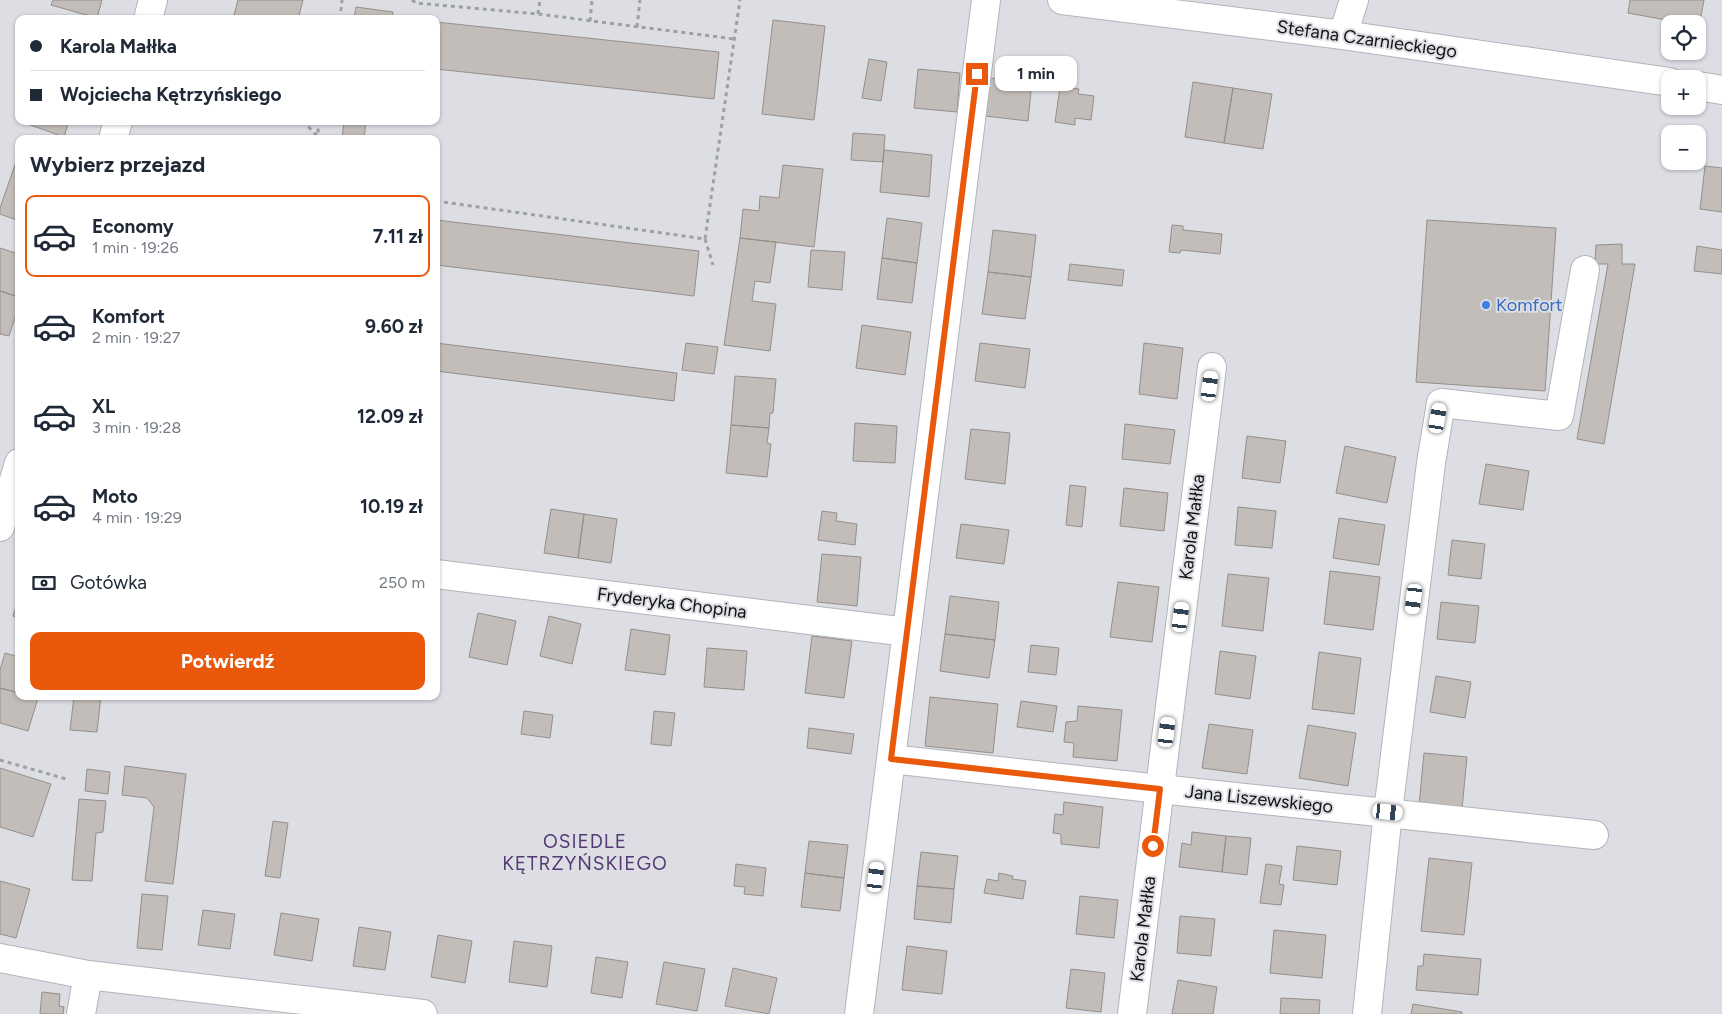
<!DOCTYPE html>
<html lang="pl">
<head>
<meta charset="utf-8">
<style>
  :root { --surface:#fff; --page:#f2f2f3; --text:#1f2937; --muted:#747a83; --line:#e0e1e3; --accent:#ea580c }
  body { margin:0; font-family:Figtree,sans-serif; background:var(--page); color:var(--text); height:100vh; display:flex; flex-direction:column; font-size:19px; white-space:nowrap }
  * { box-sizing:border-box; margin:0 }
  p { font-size:16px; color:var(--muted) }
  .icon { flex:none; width:28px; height:28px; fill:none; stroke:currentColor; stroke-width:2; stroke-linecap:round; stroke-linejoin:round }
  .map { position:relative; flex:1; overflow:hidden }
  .panel { position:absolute; left:15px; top:135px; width:425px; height:565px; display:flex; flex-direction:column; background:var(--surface); border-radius:10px; box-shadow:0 1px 4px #0004 }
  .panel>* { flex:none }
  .guide { position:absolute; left:15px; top:15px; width:425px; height:110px; border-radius:10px; box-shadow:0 1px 4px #0004; display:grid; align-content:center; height:110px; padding:0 15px; background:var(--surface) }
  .controls { position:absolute; left:1661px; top:15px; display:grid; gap:10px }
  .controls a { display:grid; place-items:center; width:45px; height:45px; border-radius:10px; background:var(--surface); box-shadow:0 1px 4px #0004; font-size:25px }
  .end { position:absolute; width:22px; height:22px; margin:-11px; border:6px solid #ea580c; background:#fff; box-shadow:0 0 0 2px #fff }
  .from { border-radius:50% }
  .bubble { position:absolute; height:35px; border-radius:10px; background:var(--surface); box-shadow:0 1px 4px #0004; font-size:16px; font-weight:700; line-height:35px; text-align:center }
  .car { position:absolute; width:15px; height:30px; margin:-15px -8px; border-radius:6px; box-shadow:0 0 4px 1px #0007; background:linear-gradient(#fff 24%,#345 0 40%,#fff 0 76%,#345 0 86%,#fff 0) }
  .guide b { display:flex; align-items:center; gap:18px; height:48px; font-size:19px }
  .guide b+b { border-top:1px solid var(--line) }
  .guide i { width:12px; height:12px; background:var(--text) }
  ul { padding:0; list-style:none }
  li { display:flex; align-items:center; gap:15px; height:82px; margin:0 10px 8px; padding:0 5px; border:2px solid transparent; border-radius:10px }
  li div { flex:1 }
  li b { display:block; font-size:19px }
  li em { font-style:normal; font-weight:700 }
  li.active { border-color:var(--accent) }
  li>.icon { width:45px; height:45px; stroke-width:1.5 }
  h2 { padding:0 15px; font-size:22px; line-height:60px }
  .pay { display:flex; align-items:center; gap:12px; height:55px; padding:0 15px; font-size:19px }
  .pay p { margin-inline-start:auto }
  .button { display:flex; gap:10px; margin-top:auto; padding:10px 15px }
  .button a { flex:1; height:58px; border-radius:10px; background:var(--accent); color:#fff; font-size:20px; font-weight:700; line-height:58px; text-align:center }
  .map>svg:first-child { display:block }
  .building { fill:#c3bdb9; stroke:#948f8b }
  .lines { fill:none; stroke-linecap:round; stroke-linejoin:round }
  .minor-casing { stroke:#b2b4ba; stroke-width:30 }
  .path { stroke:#9ea0a5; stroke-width:3; stroke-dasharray:4 4; stroke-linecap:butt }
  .minor { stroke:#fff; stroke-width:28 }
  .route { stroke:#ea580c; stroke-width:6 }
  .shop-dot { fill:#3f7fe0; stroke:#dcdee4; stroke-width:2 }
  .labels { text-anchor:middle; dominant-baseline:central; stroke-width:4; stroke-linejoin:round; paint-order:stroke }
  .street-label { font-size:18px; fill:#101113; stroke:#dcdee4 }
  .shop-label { font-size:18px; fill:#366cbe; stroke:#dcdee4; text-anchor:start }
  .neighbourhood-label { font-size:19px; letter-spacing:1px; fill:#543974; stroke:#dcdee4 }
</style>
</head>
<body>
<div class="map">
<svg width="1722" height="1014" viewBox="0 0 1722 1014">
  <rect width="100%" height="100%" fill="#dcdee4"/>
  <path class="building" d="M53,0H102L97,18L51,5Z
    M238,0H303L298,19H233Z
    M1630,0H1704L1699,26L1698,24H1688L1628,13Z
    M356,7L393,12L392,19H354Z
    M773,20L825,26L814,120L762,114Z
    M436,22L719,52L714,99L436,69Z
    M869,59L887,62L881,101L862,98Z
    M918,69L960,73L957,112L914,108Z
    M990,78L1032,82L1028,121L985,116Z
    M1193,82L1233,88L1224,143L1185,137Z
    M1060,87L1079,89L1078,94L1094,96L1091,120L1075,118V125L1055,122Z
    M1233,88L1272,94L1263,149L1224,143Z
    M19,121H69L64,137Z
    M344,121H366L364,139L342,138Z
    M853,133L885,135L883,162L851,160Z
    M884,150L932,155L929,197L880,192Z
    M17,159H19V221L0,214V208Z
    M783,165L823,169L814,247L740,238L743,209L759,211L760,196L779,198Z
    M1705,166L1722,168V212L1700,209Z
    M887,218L922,223L917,263L882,258Z
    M436,220L699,251L694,296L436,265Z
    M1427,220L1556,228L1545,391L1416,382Z
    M1172,225L1183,226V230L1222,234L1220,254L1181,250L1180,253L1169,252Z
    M993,230L1036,235L1031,277L988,272Z
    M740,238L776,242L770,283L755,281L752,301L776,304L770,351L724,345Z
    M1622,244V264H1635L1604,444L1577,439L1608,264H1595L1596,245Z
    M1697,246L1722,250V274L1694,271Z
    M0,248L19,254V297L0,291Z
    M811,250L845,252L842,290L808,287Z
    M882,258L917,263L912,303L877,299Z
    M1070,264L1124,270L1122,286L1068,280Z
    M988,272L1031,277L1025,319L982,314Z
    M0,291L19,297V305L9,336L0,334Z
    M862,325L911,332L905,375L856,368Z
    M436,343L677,373L674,401L436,371Z
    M686,343L718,347L714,374L682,370Z
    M980,343L1030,349L1025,388L975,381Z
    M1144,343L1183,348L1177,399L1139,394Z
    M735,376L776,379L773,413H770L769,428L731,425Z
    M855,423L897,426L895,463L853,461Z
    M1125,424L1175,430L1170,464L1122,459Z
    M731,425L769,428L767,443L771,444L767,477L726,473Z
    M971,429L1010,433L1005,484L965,479Z
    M1247,436L1286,441L1280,483L1242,478Z
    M1345,446L1396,457L1387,503L1336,493Z
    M1486,464L1529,471L1523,510L1479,504Z
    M1070,485L1086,487L1082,527L1066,525Z
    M1124,488L1168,493L1164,531L1120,526Z
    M1238,507L1276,511L1272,548L1235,545Z
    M551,509L584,514L578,558L544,553Z
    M822,511L837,513L836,521L857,524L855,545L818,540Z
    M584,514L617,519L611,563L578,558Z
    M1339,518L1385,525L1379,565L1333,558Z
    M961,524L1009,530L1004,564L956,558Z
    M1452,540L1485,544L1481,579L1448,575Z
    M822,554L861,557L857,606L817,602Z
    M1330,571L1380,577L1373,630L1324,624Z
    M1228,574L1269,578L1263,631L1222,626Z
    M1118,582L1159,587L1152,642L1110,637Z
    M950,596L999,602L995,640L945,634Z
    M19,597V618L13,616Z
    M1441,602L1479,606L1475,643L1437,639Z
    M478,613L516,621L507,665L469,657Z
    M549,616L581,624L572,664L540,656Z
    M631,629L670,635L665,675L625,670Z
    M945,634L995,640L989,678L940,671Z
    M812,636L852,641L844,698L805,693Z
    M1031,645L1059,648L1056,675L1028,672Z
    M707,648L747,651L744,690L704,687Z
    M1220,651L1256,656L1250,699L1215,694Z
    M1319,652L1361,658L1354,714L1312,709Z
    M5,653L19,657V693L0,688V670Z
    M1436,676L1471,682L1465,718L1430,712Z
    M0,688L19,693V696L38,698L28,731L0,723Z
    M74,696H101L97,732L70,730Z
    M930,697L998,704L993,753L925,746Z
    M1021,701L1057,706L1053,732L1017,727Z
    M1078,706L1122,710L1117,761L1073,757L1074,743L1064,742L1066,722L1077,721Z
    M524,711L553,715L550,738L521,734Z
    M654,711L675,713L671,746L651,744Z
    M1209,724L1253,730L1247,774L1202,768Z
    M1308,725L1356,733L1348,786L1299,778Z
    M809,728L854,734L851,754L807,748Z
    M1424,753L1467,757L1462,809L1419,805Z
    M125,766L186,774L173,884L145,881L154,807L147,798L122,795Z
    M0,768L51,784L33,837L0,827Z
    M87,769L110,772L108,794L85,791Z
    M79,799L106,801L103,832L96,833L92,881L72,880Z
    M1064,802L1103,807L1099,848L1061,844V834L1053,833L1055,814L1063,815Z
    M273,821L288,823L280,878L265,876Z
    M1192,832L1226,836L1222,872L1179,867L1182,843L1191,845Z
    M1226,836L1251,838L1247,875L1222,872Z
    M809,841L848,845L844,878L805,873Z
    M1297,846L1341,851L1337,885L1293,880Z
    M921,852L958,856L954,889L917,886Z
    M1429,858L1472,863L1464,935L1421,931Z
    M736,864L766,868L763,896L744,894L745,887L734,886Z
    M1266,864L1282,866L1279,884L1284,885L1281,905L1260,903Z
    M805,873L844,878L840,911L801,907Z
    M999,873L1013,876L1012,879L1026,881L1023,899L984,893L987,879L998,881Z
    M0,881L30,889L16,938L0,934Z
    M917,886L954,889L951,923L914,919Z
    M142,894L168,896L162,950L137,948Z
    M1080,896L1118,900L1114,938L1076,934Z
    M203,910L235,914L230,949L198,945Z
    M281,913L319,919L312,961L274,955Z
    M1180,916L1215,919L1211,956L1177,953Z
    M359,927L391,932L385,970L353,966Z
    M1274,930L1326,935L1322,978L1270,973Z
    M438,935L472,941L465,983L431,977Z
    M514,941L552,946L547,987L509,982Z
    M907,946L947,951L942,994L902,990Z
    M1424,954L1481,959L1478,995L1416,990L1418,966H1423Z
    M596,957L628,962L622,998L591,993Z
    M664,962L705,969L697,1011L656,1004Z
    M733,968L777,978L769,1014L725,1006Z
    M1071,969L1105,973L1101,1012L1066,1008Z
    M1178,980L1217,987L1213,1014H1172Z
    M42,992L60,994L59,1006L64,1007L63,1014H40Z
    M1281,998L1320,1000L1319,1014H1280Z
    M1413,1004L1462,1012V1014H1411Z"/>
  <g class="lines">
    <defs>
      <path id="minor" d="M1062,0L1343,35L1670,82
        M148,19L153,0
        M1343,35L1354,0
        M1698,86L1722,90
        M113,139L118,121
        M0,527L19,463
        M436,574L907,632
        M891,759L1160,789L1594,835
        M0,958L88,975L423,1014
        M81,1014L88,975
        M859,1014L986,0
        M1132,1014L1212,367
        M1367,1014L1388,812L1431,463L1441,403L1559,416L1585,270"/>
    </defs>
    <use href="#minor" class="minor-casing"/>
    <path class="path" d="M412,0L416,3L538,14L734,39
      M538,14L540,0
      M340,19L342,0
      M590,21L592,0
      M637,27L640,0
      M303,121L317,136L320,121
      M436,201L705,239L740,0
      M705,239L713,265
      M0,760L66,779"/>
    <use href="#minor" class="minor"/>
  </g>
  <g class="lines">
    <path class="route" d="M977,74L891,759L1160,789L1153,846"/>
  </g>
  <circle class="shop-dot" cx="1486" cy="305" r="5"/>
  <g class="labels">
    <g class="street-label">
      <text transform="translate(1367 39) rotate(8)">Stefana Czarnieckiego</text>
      <text transform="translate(1192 527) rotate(-83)">Karola Małłka</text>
      <text transform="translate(672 603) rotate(7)">Fryderyka Chopina</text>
      <text transform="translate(1259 799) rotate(6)">Jana Liszewskiego</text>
      <text transform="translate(1143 929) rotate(-83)">Karola Małłka</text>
    </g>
    <g class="shop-label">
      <text x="1496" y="305">Komfort</text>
    </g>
    <g class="neighbourhood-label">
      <text x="585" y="841">OSIEDLE<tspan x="585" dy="22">KĘTRZYŃSKIEGO</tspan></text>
    </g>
  </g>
</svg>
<div class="controls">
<a><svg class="icon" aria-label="locate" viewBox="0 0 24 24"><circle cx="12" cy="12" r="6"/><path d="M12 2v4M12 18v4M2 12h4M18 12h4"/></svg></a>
<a>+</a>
<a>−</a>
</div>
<i class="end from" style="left:1153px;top:846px"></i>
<i class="end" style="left:977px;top:74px"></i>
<div class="bubble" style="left:995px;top:56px;width:82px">1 min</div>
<i class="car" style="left:1210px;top:386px;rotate:7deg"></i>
<i class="car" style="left:1438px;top:418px;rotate:10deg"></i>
<i class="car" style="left:1414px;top:599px;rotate:187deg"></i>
<i class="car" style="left:1181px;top:617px;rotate:7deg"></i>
<i class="car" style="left:1167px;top:732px;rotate:7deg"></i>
<i class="car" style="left:1388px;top:812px;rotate:96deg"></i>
<i class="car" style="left:876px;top:877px;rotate:7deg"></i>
<div class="guide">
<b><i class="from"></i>Karola Małłka</b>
<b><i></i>Wojciecha Kętrzyńskiego</b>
</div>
<section class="panel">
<h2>Wybierz przejazd</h2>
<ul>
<li class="active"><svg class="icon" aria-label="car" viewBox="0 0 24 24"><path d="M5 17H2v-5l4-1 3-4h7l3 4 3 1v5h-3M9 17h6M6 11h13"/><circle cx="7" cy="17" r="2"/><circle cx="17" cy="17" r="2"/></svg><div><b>Economy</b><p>1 min · 19:26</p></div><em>7.11 zł</em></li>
<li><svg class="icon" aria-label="car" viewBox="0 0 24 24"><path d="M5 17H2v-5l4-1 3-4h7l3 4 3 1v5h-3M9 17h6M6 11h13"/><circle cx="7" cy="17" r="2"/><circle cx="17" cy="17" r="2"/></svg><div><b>Komfort</b><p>2 min · 19:27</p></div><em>9.60 zł</em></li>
<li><svg class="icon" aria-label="car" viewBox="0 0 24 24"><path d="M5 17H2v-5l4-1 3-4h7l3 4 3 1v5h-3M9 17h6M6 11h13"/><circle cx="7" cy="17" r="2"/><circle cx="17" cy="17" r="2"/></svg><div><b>XL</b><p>3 min · 19:28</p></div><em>12.09 zł</em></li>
<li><svg class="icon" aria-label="car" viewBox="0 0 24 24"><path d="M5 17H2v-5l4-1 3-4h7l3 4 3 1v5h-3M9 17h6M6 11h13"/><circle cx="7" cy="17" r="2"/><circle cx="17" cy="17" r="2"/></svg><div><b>Moto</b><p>4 min · 19:29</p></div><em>10.19 zł</em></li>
</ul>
<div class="pay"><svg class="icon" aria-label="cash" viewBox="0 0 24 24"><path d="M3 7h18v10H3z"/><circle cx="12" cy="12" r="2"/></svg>Gotówka<p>250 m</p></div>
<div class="button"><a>Potwierdź</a></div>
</section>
</div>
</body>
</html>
